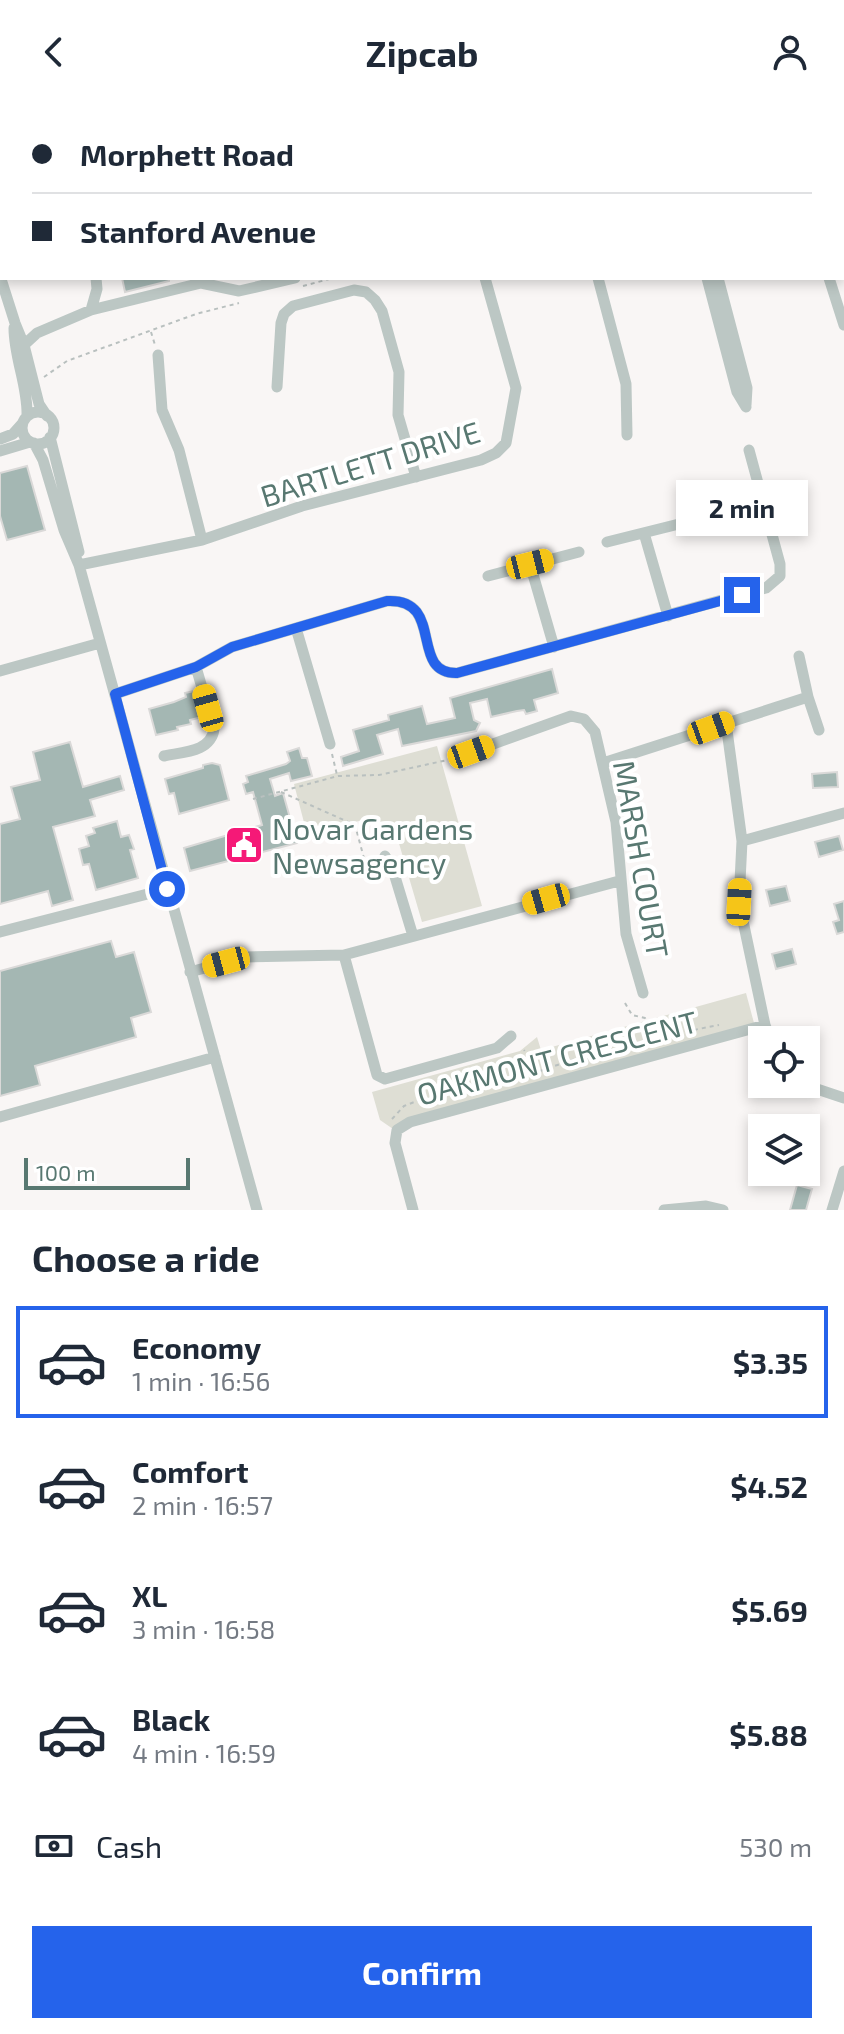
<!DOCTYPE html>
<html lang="en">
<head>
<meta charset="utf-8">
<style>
  :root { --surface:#fff; --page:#f6f6f7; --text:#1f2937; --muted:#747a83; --line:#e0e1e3; --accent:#2563eb }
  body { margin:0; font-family:"Exo 2",sans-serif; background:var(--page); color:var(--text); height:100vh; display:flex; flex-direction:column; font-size:30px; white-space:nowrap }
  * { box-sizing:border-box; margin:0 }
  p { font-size:26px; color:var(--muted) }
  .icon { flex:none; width:44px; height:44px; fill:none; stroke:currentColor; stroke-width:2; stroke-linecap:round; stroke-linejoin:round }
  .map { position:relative; height:1106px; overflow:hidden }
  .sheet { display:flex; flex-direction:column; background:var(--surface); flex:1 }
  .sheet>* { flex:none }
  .banner { position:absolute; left:0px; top:0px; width:844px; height:176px; box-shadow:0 4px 12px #0003; display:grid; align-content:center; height:176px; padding:0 32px; background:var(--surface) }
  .fabs { position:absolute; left:748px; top:922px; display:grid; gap:16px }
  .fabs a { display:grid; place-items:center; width:72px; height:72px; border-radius:0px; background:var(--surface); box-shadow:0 4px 12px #0003; font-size:40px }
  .scale { position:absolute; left:24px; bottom:20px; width:166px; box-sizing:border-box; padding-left:8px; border:4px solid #587871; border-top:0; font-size:22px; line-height:28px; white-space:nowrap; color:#587871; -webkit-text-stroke:6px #fff; paint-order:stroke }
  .end { position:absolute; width:36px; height:36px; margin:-18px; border:10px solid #2563eb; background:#fff; box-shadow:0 0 0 4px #fff }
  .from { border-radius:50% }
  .bubble { position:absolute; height:56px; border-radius:0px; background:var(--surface); box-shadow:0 4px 12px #0003; font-size:26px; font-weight:700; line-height:56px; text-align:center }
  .car { position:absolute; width:24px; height:48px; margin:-24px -12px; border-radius:10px; box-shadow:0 0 6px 2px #0007; background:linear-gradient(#f5c518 24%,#345 0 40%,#f5c518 0 76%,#345 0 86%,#f5c518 0) }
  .banner b { display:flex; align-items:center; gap:28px; height:76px; font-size:30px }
  .banner b+b { border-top:2px solid var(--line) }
  .banner i { width:20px; height:20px; background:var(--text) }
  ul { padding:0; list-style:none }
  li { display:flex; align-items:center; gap:24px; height:112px; margin:0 16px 12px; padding:0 16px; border:4px solid transparent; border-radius:0px }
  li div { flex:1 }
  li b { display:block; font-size:30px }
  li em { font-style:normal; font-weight:700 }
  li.on { border-color:var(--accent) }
  li>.icon { width:72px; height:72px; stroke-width:1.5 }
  h2 { padding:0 32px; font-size:36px; line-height:96px }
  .pay { display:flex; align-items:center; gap:20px; height:88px; padding:0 32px; font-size:30px }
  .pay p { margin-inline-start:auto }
  .cta { display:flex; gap:16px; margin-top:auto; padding:16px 32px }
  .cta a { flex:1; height:92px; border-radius:0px; background:var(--accent); color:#fff; font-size:32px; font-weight:700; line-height:92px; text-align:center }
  header { display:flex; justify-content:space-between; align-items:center; height:104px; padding:0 32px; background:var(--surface); font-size:36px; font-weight:700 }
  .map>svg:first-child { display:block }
  .green { fill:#deded4 }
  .building { fill:#a4b7b3; stroke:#dad9d8; stroke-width:2 }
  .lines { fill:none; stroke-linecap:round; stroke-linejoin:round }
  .path { stroke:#b9c0bf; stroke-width:2; stroke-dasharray:4 4; stroke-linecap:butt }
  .minor { stroke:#bcc7c4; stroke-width:11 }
  .route { stroke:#2563eb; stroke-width:10 }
  .labels { text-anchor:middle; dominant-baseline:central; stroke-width:8; stroke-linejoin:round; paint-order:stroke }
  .street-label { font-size:30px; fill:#587871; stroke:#fff }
  .poi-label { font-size:30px; fill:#587871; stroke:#fff; text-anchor:start }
</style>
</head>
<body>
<header><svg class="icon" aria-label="back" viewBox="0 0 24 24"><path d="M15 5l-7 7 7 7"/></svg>Zipcab<svg class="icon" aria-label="person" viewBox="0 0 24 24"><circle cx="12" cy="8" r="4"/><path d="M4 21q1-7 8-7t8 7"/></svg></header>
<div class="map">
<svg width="844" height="1106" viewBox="0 0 844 1106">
  <rect width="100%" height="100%" fill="#f9f6f5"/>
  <path class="green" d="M11,0H235L11,2Z
    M437,642L482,802L422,818L398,736L363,716L307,730L294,680Z
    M746,889L754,919L393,1025L380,1016L372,988L520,947L537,933L541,946Z"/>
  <path class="building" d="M122,174H169V177L125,188Z
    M27,362L45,426L7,436L0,412V369Z
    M552,565L558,589L534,596L537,607L526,610L524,606L517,607L491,613L487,595L470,599L474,616L480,619L476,627L402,642L398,625L377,631L383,650L343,662L341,653L359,647L353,626L389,616L388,611L422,602L427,620L455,614L450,594Z
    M194,587L202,613L190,616L191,620L177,623L178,626L156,631L149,605L174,598L186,593L185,589Z
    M70,638L83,683L120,672L124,686L90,696L95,712L53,723L73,796L52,802L48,787L0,800V720L20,715L11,683L40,676L33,648Z
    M299,644L302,654H307L312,672L291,677L289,669L270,675L275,692L283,689L297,739L190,767L184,744L262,721L253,688L246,690L243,680L248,678L246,672L286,660L290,657L287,648Z
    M212,659L220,661L229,696L179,710L174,689L169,690L165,675L203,664V661Z
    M837,668L838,683L813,684L812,670Z
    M117,717L121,733L129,731L134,745L130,746L138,774L96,786L89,760L83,761L79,745L89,742L86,732L95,729L93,724Z
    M839,732L843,746L819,753L815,738Z
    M786,782L790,797L770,802L766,786Z
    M844,797V828L837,830L833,818L839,816L834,800Z
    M111,837L116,853L134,848L151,908L131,914L136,933L35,962L40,981L0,992V867Z
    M792,845L796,860L776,865L772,850Z
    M797,1081L812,1085L806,1106H790Z"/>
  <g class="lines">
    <path class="path" d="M303,182L333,174
      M151,228L155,241
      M44,273L67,257L196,210L239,199
      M332,650L337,671
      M281,688L355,721L368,769
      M253,695L338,672L379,671L452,655
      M625,899L632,911L645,914L655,933
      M641,943L668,931L719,921
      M540,967L575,955L605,953
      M392,1015L404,1002L417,997L459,989L474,982L511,976L540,967L524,946"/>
    <path class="minor" d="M497,0V2
      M760,0L761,2
      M252,2L253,0
      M444,2L445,0
      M842,102L844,101
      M0,128L2,126
      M0,172L15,219L24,241L39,300L47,312
      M598,174L626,280L627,331
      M707,174L737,288L746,303
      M718,174L747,284L746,301
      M829,174L844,221
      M91,206L201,179L239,187L295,174
      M14,224C14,254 28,282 27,312
      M24,241L37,229L91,206L97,185L96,174
      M158,251L162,306L179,346L202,436
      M277,283L281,219L284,210L293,202L354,186L366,188L375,196L382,207L399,268L398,311L416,373
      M22 324a16 16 0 1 1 32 0a16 16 0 1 1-32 0Z
      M50,333L79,448
      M0,335L13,330L22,320
      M34,339L43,356L64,426L79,461L257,1106
      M0,347L30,338
      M644,429L668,512
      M607,438L691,417
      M530,460L554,543
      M79,461L202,436L302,402L481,356L496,349L506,339L516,284L485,174
      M488,472L579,448
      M296,524L330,640
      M799,552L808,593L819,626
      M0,567L100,539
      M115,590L196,563L232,543L387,497C446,494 408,570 457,569L766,484L780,472V460L749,346
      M726,619L742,737L739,798L765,921L771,936
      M471,648L571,612L584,615L595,628L616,718L626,830L643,889
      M164,652C183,648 211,648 214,625L196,563
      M603,659L808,593
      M742,737L844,709
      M385,752L393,766L413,832
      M0,828L167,785
      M344,851L377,971L385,975L497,944L511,932
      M190,868L245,853L344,851L619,777
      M802,980L844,994
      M0,1013L215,953
      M413,1106L395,1039L397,1026L410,1018L765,921
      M664,1106L706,1102L723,1106
      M832,1106L844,1067"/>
  </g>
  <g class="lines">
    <path class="route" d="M167,785L115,590L196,563L232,543L387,497C446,494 408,570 457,569L742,491"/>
  </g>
  <defs>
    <symbol id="civic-square" viewBox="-11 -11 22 22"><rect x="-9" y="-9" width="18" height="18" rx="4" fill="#f51977" stroke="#fff"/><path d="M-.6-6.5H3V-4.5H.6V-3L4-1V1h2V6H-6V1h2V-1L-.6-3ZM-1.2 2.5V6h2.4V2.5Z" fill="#fff"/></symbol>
  </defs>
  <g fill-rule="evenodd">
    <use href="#civic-square" x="222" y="719" width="44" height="44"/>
  </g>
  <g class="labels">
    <g class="street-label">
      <text transform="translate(370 359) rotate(-17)">BARTLETT DRIVE</text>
      <text transform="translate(642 755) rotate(80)">MARSH COURT</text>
      <text transform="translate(557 953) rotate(-15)">OAKMONT CRESCENT</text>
    </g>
    <g class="poi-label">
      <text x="272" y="724">Novar Gardens<tspan x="272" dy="34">Newsagency</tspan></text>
    </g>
  </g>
</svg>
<div class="fabs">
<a><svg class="icon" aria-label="locate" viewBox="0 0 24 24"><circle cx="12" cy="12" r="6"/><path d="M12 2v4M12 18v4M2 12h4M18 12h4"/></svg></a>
<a><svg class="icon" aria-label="layers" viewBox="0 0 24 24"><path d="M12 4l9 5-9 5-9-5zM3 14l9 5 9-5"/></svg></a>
</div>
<div class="scale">100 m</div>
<i class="end from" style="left:167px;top:785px"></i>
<i class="end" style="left:742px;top:491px"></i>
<div class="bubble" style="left:676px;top:376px;width:132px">2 min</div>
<i class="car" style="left:530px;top:460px;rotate:76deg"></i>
<i class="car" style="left:208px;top:604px;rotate:344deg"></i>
<i class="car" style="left:711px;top:624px;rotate:70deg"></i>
<i class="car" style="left:471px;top:648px;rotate:70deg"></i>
<i class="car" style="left:546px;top:795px;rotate:254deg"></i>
<i class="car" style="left:739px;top:798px;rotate:3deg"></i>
<i class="car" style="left:226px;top:858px;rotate:255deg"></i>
<div class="banner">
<b><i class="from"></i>Morphett Road</b>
<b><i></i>Stanford Avenue</b>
</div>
</div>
<section class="sheet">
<h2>Choose a ride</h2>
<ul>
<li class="on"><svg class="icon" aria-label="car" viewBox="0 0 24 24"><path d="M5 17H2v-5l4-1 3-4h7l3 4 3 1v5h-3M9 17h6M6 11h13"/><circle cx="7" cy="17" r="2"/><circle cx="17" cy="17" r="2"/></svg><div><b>Economy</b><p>1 min · 16:56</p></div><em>$3.35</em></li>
<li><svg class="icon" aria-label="car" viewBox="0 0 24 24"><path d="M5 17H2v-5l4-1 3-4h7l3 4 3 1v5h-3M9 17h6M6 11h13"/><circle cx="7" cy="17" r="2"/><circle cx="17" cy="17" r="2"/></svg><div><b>Comfort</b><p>2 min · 16:57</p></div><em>$4.52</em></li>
<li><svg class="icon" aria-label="car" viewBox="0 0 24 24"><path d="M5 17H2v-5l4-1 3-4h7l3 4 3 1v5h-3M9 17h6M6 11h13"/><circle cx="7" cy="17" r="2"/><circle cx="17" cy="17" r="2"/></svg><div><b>XL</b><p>3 min · 16:58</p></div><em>$5.69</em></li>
<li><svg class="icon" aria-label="car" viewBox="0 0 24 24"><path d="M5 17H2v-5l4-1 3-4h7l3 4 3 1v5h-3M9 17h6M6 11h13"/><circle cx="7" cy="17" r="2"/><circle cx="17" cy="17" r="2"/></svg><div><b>Black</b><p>4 min · 16:59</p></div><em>$5.88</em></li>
</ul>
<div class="pay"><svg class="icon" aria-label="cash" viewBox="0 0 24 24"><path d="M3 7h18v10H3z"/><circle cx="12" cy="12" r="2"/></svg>Cash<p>530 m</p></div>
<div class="cta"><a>Confirm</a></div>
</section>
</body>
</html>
